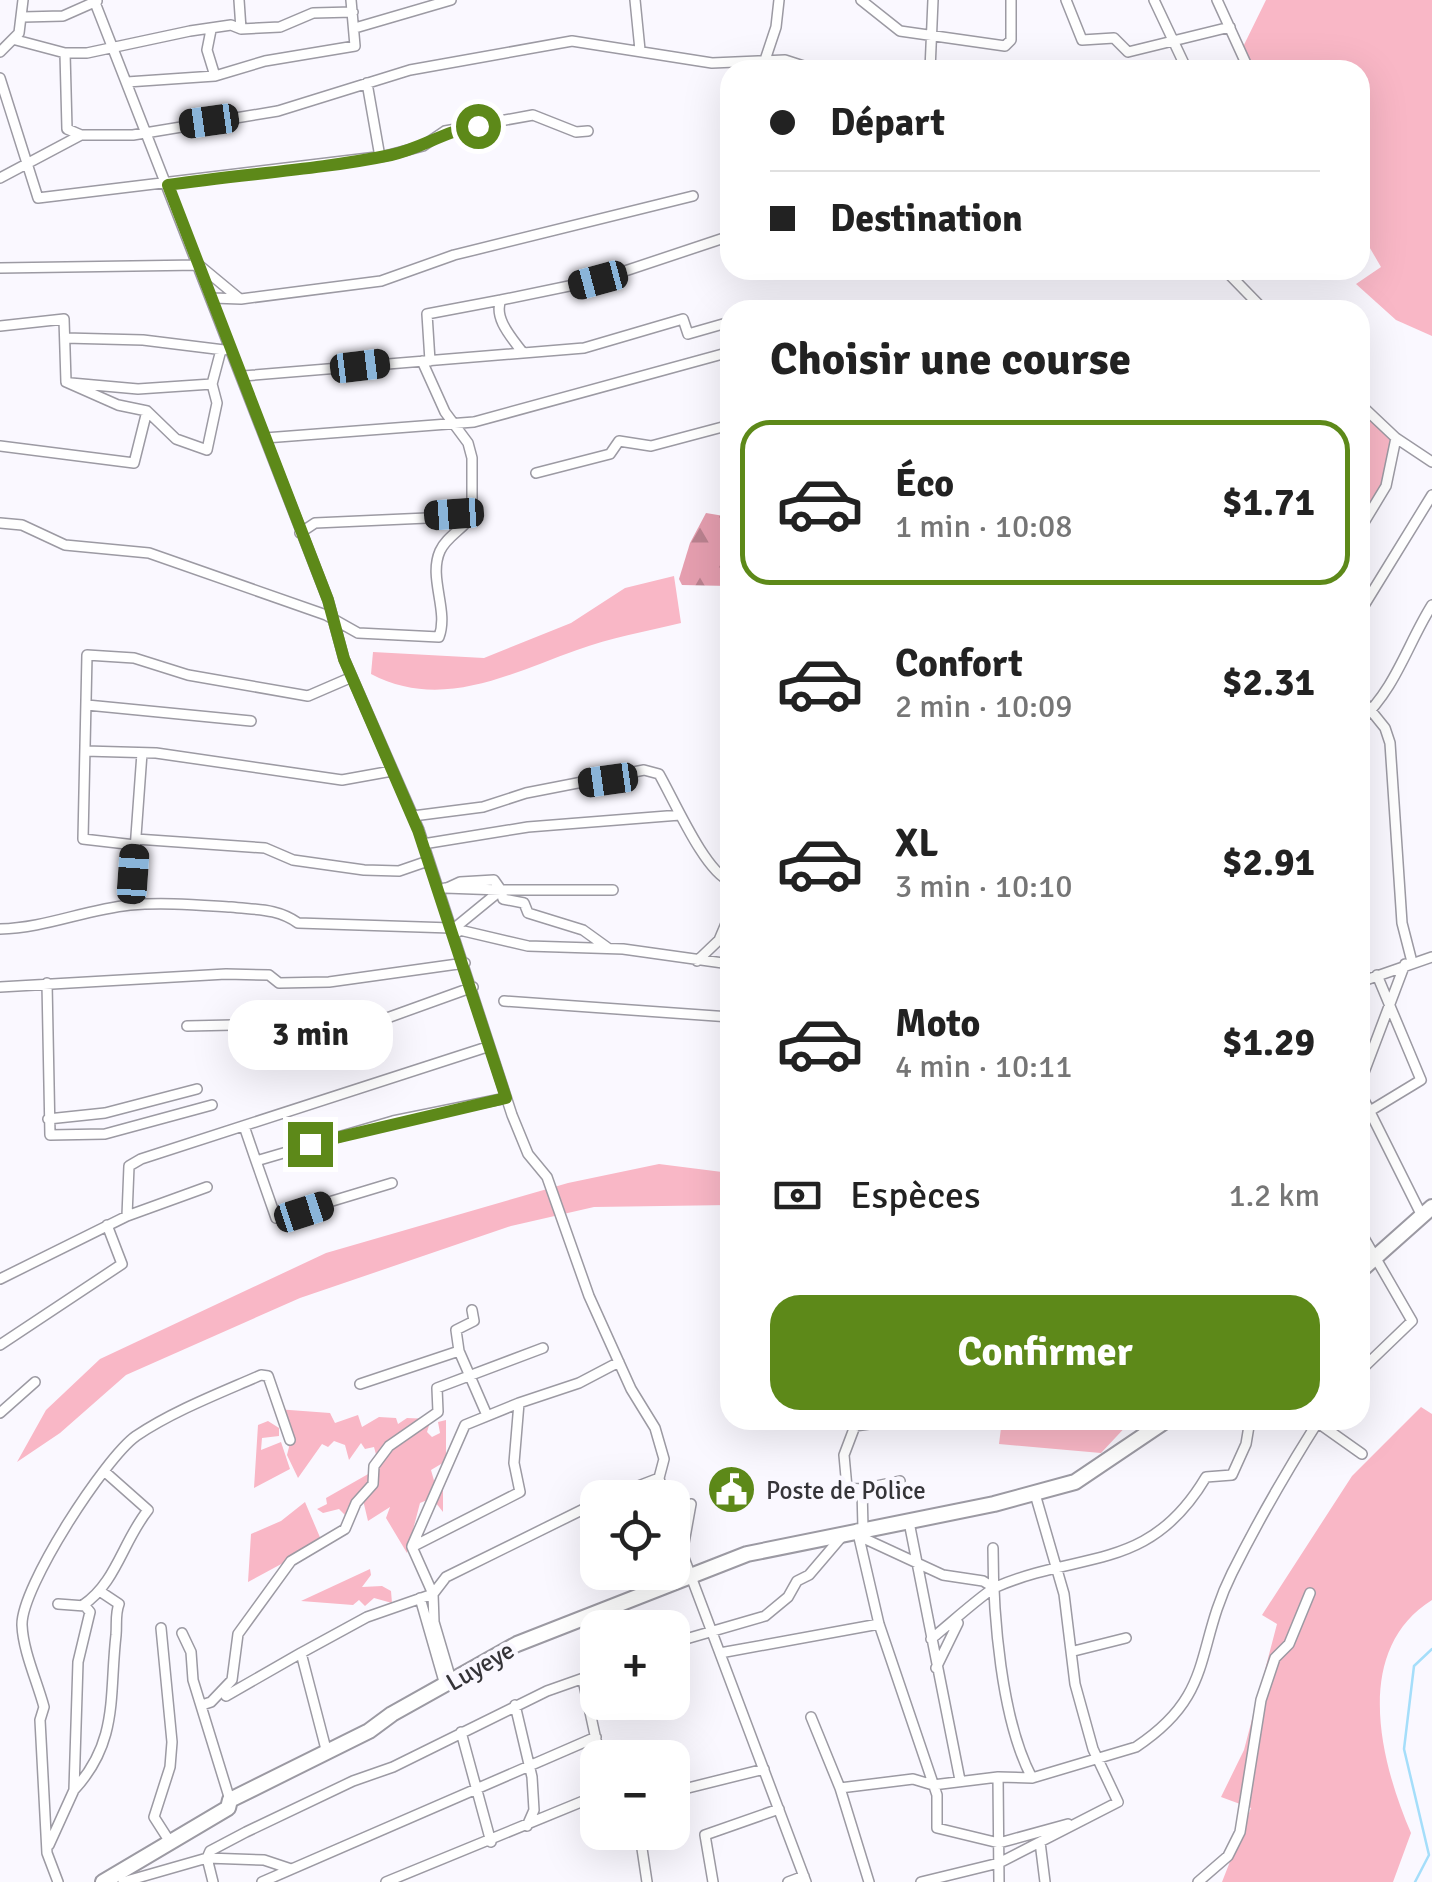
<!DOCTYPE html>
<html lang="fr">
<head>
<meta charset="utf-8">
<style>
  :root { --surface:#fff; --page:#f2f2f2; --text:#222; --muted:#767676; --line:#e0e0e0; --accent:#5d8919 }
  body { margin:0; font-family:Signika,sans-serif; background:var(--page); color:var(--text); height:100vh; display:flex; flex-direction:column; font-size:38px; white-space:nowrap }
  * { box-sizing:border-box; margin:0 }
  p { font-size:32px; color:var(--muted) }
  .icon { flex:none; width:55px; height:55px; fill:none; stroke:currentColor; stroke-width:2; stroke-linecap:round; stroke-linejoin:round }
  .map { position:relative; flex:1; overflow:hidden }
  .side { position:absolute; left:720px; top:300px; width:650px; height:1130px; display:flex; flex-direction:column; background:var(--surface); border-radius:30px; box-shadow:0 10px 40px #0002 }
  .side>* { flex:none }
  .hud { position:absolute; left:720px; top:60px; width:650px; height:220px; border-radius:30px; box-shadow:0 10px 40px #0002; display:grid; align-content:center; height:220px; padding:0 50px; background:var(--surface) }
  .controls { position:absolute; left:580px; top:1480px; display:grid; gap:20px }
  .controls a { display:grid; place-items:center; width:110px; height:110px; border-radius:20px; background:var(--surface); box-shadow:0 10px 40px #0002; font-size:50px }
  .end { position:absolute; width:45px; height:45px; margin:-22px; border:12px solid #5d8919; background:#fff; box-shadow:0 0 0 5px #fff }
  .from { border-radius:50% }
  .bubble { position:absolute; height:70px; border-radius:30px; background:var(--surface); box-shadow:0 10px 40px #0002; font-size:32px; font-weight:700; line-height:70px; text-align:center }
  .car { position:absolute; width:30px; height:60px; margin:-30px -15px; border-radius:12px; box-shadow:0 0 8px 2px #0007; background:linear-gradient(#222 24%,#8ab4d8 0 40%,#222 0 76%,#8ab4d8 0 86%,#222 0) }
  .hud b { display:flex; align-items:center; gap:35px; height:95px; font-size:38px }
  .hud b+b { border-top:2px solid var(--line) }
  .hud i { width:25px; height:25px; background:var(--text) }
  ul { padding:0; list-style:none }
  li { display:flex; align-items:center; gap:30px; height:165px; margin:0 20px 15px; padding:0 30px; border:5px solid transparent; border-radius:30px }
  li div { flex:1 }
  li b { display:block; font-size:38px }
  li em { font-style:normal; font-weight:700 }
  li.on { border-color:var(--accent) }
  li>.icon { width:90px; height:90px; stroke-width:1.5 }
  h2 { padding:0 50px; font-size:45px; line-height:120px }
  .pay { display:flex; align-items:center; gap:25px; height:110px; padding:0 50px; font-size:38px }
  .pay p { margin-inline-start:auto }
  .primary-button { display:flex; gap:20px; margin-top:auto; padding:20px 50px }
  .primary-button a { flex:1; height:115px; border-radius:30px; background:var(--accent); color:#fff; font-size:40px; font-weight:700; line-height:115px; text-align:center }
  .map>svg:first-child { display:block }
  .green { fill:#f9b7c6 }
  .forest { fill:url(#forest-firs) }
  .lines { fill:none; stroke-linecap:round; stroke-linejoin:round }
  .stream { stroke:#a5defa; stroke-width:2.5 }
  .street-casing { stroke:#9c9aa3; stroke-width:12 }
  .secondary-casing { stroke:#9c9aa3; stroke-width:18 }
  .street { stroke:#fff; stroke-width:9 }
  .secondary { stroke:#fff; stroke-width:14 }
  .route { stroke:#5d8919; stroke-width:12 }
  .labels { text-anchor:middle; dominant-baseline:central; stroke-width:9; stroke-linejoin:round; paint-order:stroke }
  .poi-label { font-size:25px; fill:#353438; stroke:#faf8ff; text-anchor:start }
  .street-label { font-size:25px; fill:#353438; stroke:#faf8ff }
</style>
</head>
<body>
<div class="map">
<svg width="1432" height="1882" viewBox="0 0 1432 1882">
  <defs>
    <pattern id="forest-firs" width="22" height="20" patternUnits="userSpaceOnUse" patternTransform="scale(2.5)"><rect width="22" height="20" fill="#e59eaf"/><path d="M5 1l3.5 6h-7zM16 11l3.5 6h-7z" fill="#ba828f"/></pattern>
  </defs>
  <rect width="100%" height="100%" fill="#faf8ff"/>
  <path class="green" d="M1266,0H1432V336L1396,320L1356,284L1381,267L1360,231V70H1249L1239,55Z
    M1360,403C1369,411 1384,420 1389,431C1401,461 1377,500 1360,523Z
    M674,576L681,623C647,631 610,638 577,650C509,674 442,711 371,674L373,652L484,658L571,623L625,588Z
    M659,1164L730,1173V1205L594,1207L511,1226L300,1298L126,1375L60,1433L17,1462L46,1410L100,1359L326,1253L568,1183Z
    M1421,1407L1432,1414V1600C1352,1650 1380,1761 1411,1833L1393,1882H1222L1251,1808L1221,1797L1244,1750L1277,1624L1262,1615L1352,1476Z
    M276,1409L330,1413L335,1423L358,1415L362,1427L379,1417L396,1418L398,1424L407,1418L431,1419L427,1432L432,1437L440,1433L438,1422L446,1420V1461L431,1470L435,1484L443,1480V1512L432,1498L420,1503L407,1553L386,1518L390,1507L368,1521L363,1500L348,1507L345,1515L339,1509L323,1513L317,1509L327,1504L326,1498L370,1473L378,1462L374,1447L365,1449L361,1443L349,1460L345,1445L334,1441L328,1447L322,1444L298,1478L287,1455L289,1447Z
    M1002,1420H1132L1101,1453L999,1444Z
    M268,1421L279,1428V1436L262,1438L261,1450L281,1442L290,1469L254,1488L258,1425Z
    M305,1502L322,1542L248,1582L251,1534L281,1521Z
    M370,1569L371,1575L362,1587L382,1586L391,1591L392,1603L374,1598L365,1606L359,1600L353,1605L301,1601Z"/>
  <path class="forest" d="M706,513L730,517L729,586L682,585L679,579L690,543Z"/>
  <g class="lines">
    <path class="stream" d="M1415,1882L1429,1855L1404,1749L1414,1666L1432,1649"/>
    <defs>
      <path id="street" d="M94,0L328,600L344,659L419,830L512,1115L528,1154L547,1177L589,1296L631,1389L655,1428L664,1459L659,1478L664,1498
        M239,0L241,29
        M635,0L640,50
        M861,0L900,31L1005,46L1011,40V0
        M1066,0L1082,40L1114,38L1128,52L1230,27
        M1154,0L1187,70
        M1217,0L1249,70
        M23,17L63,16L97,1
        M355,28L451,0
        M211,30L207,50L215,76
        M16,40L65,53H87L190,31L231,25L241,29L280,27L313,13L353,12
        M0,52L19,33L23,0
        M65,53L67,129L81,135H133L278,111L410,70L572,41L712,63L785,60L816,70
        M765,60L776,27L779,0
        M930,70L933,0
        M0,78L38,198L385,156L423,146L445,131L533,115L576,132L588,131
        M127,82L215,76L265,61L355,46L351,0
        M367,83L380,157
        M0,178L81,135
        M0,268L199,265L240,299
        M1225,270L1264,310
        M213,298L241,299L381,281L454,255L693,196
        M0,326L64,319L66,382L118,405L147,411L176,439L207,450L217,403L212,384L221,350
        M65,338L143,340L224,350
        M523,353C512,338 493,318 501,300L598,280L730,236
        M430,361L427,314L501,300
        M243,376L584,348L683,319L688,334L730,322
        M71,383L138,389L212,384
        M1360,404L1396,438L1432,462
        M265,438L474,422L730,352
        M0,446L134,463L147,411
        M536,473L610,454L619,441L651,446L730,425
        M0,523L22,525L65,545L149,553L326,615L358,633L439,637C449,610 428,578 440,551C446,537 463,529 472,516V458L468,443L445,412L422,361
        M1360,529L1386,486L1396,438
        M300,533L315,523L472,516
        M1360,612L1432,495
        M1360,697L1385,728L1390,743L1402,923L1412,962
        M87,705L251,721
        M1360,721C1396,688 1407,645 1432,605
        M85,751L156,753L342,780L392,771
        M413,816L483,807L526,793L644,770L659,774C674,800 705,872 730,881
        M136,839L265,848L293,860L364,870L399,871L428,861
        M423,844L528,827L680,815
        M135,845L83,839L87,655L134,658L188,675L308,696L352,677
        M445,888L501,890L503,899L524,903L528,913L583,930L608,948
        M447,888L460,882L494,880L501,890H613
        M131,905L142,753
        M0,929C45,928 84,910 130,905C163,902 198,905 231,907C256,910 277,908 298,923L451,928L528,946L623,949L730,964
        M458,932L457,926L501,890
        M697,961L719,940L730,914
        M1360,982L1432,957
        M47,983L50,1135L105,1134L212,1105
        M0,987L226,974L269,975L279,983L329,982L465,963
        M504,1001L730,1017
        M187,1026L376,1022L473,987
        M1360,1083L1405,964
        M1360,1092L1422,1216
        M1360,1117L1421,1080L1377,975
        M48,1119L105,1113L197,1089
        M245,1129L256,1161L393,1121L506,1098
        M256,1161L276,1218L392,1183
        M127,1216L207,1187
        M1360,1231L1412,1321L1360,1371
        M0,1279L127,1216L129,1166L141,1159L487,1047
        M472,1310L474,1321L456,1330L459,1351L486,1413
        M0,1345L122,1264L107,1225
        M360,1384L459,1351
        M0,1413L35,1382
        M1314,1420L1362,1454
        M862,1489L847,1488L844,1455L855,1426L883,1422
        M607,1498L659,1478
        M909,1522L960,1780
        M672,1526L806,1882
        M863,1528L862,1489L900,1481
        M857,1529L879,1624L937,1795V1828L999,1843L1068,1824
        M861,1537L943,1575L983,1581L993,1587
        M412,1546L465,1425L519,1403
        M993,1548C993,1614 1001,1720 1032,1778
        M682,1554L691,1504
        M420,1598L445,1685
        M83,1605C116,1583 123,1541 148,1510L104,1471
        M161,1628L172,1742L170,1767L154,1817L170,1842
        M182,1633L191,1652L193,1680L230,1800
        M931,1639C944,1629 986,1591 996,1587C1082,1550 1149,1573 1206,1477L1232,1475L1246,1444L1250,1420
        M672,1643L765,1616L788,1597L797,1581L809,1575L844,1534
        M1074,1651L1126,1638
        M720,1653L879,1624
        M936,1668L958,1623
        M583,1680L600,1758
        M452,1683L434,1622L433,1594L412,1547L520,1492L514,1463L519,1403L579,1383L619,1362
        M226,1696L301,1653
        M202,1705L211,1702L232,1680L238,1634L291,1561L345,1529L356,1503L373,1484L374,1466L389,1446L438,1412L437,1388L543,1348
        M515,1705L532,1777L534,1810L527,1826
        M811,1717L840,1788L869,1882
        M461,1732L491,1842
        M327,1753L301,1653L367,1617L433,1594L446,1577L598,1502
        M998,1777L999,1882
        M840,1788L913,1779L933,1785L998,1777L1032,1778L1136,1747C1216,1694 1194,1649 1232,1573C1258,1521 1288,1469 1319,1420
        M74,1790C119,1741 109,1696 116,1635C117,1624 115,1614 119,1604L101,1592
        M672,1792L764,1769
        M631,1832L641,1842L647,1882
        M1040,1842L1045,1882
        M49,1845L74,1790L78,1662L90,1612L85,1606L58,1604
        M58,1882L47,1853L40,1720L44,1707C37,1681 23,1651 22,1625C21,1587 105,1458 136,1436C173,1411 220,1393 261,1375L268,1376L290,1440
        M123,1882L207,1858L210,1851L246,1832L353,1781L393,1767L547,1691L598,1673
        M213,1882L207,1858L264,1860L291,1869
        M262,1882L596,1737
        M386,1882L598,1795
        M713,1882L705,1835L779,1809
        M788,1882L804,1876
        M921,1882L999,1863L1118,1802L1093,1749L1075,1684L1064,1594L1035,1494
        M1198,1882L1228,1856L1240,1832L1261,1700L1275,1658L1289,1644L1310,1593"/>
      <path id="secondary" d="M1360,1271L1432,1207
        M103,1882L228,1808L230,1800L369,1731L392,1714L517,1644L747,1554L994,1504L1075,1482L1167,1420"/>
    </defs>
    <use href="#street" class="street-casing"/>
    <use href="#secondary" class="secondary-casing"/>
    <use href="#street" class="street"/>
    <use href="#secondary" class="secondary"/>
  </g>
  <g class="lines">
    <path class="route" d="M310,1144L506,1098L418,830L344,659L328,600L168,185C242,174 318,170 391,155C423,148 446,130 478,126"/>
  </g>
  <defs>
    <symbol id="civic-disc" viewBox="-11 -11 22 22"><circle r="9.5" fill="#5d8919" stroke="#faf8ff"/><path d="M-.6-6.5H3V-4.5H.6V-3L4-1V1h2V6H-6V1h2V-1L-.6-3ZM-1.2 2.5V6h2.4V2.5Z" fill="#fff"/></symbol>
  </defs>
  <g fill-rule="evenodd">
    <use href="#civic-disc" x="704" y="1462" width="55" height="55"/>
  </g>
  <g class="labels">
    <g class="poi-label">
      <text x="766" y="1490">Poste de Police</text>
    </g>
    <g class="street-label">
      <text transform="translate(480 1666) rotate(-30)">Luyeye</text>
    </g>
  </g>
</svg>
<div class="controls">
<a><svg class="icon" aria-label="locate" viewBox="0 0 24 24"><circle cx="12" cy="12" r="6"/><path d="M12 2v4M12 18v4M2 12h4M18 12h4"/></svg></a>
<a>+</a>
<a>−</a>
</div>
<i class="end from" style="left:478px;top:126px"></i>
<i class="end" style="left:310px;top:1144px"></i>
<div class="bubble" style="left:228px;top:1000px;width:165px">3 min</div>
<i class="car" style="left:209px;top:121px;rotate:262deg"></i>
<i class="car" style="left:598px;top:280px;rotate:255deg"></i>
<i class="car" style="left:360px;top:366px;rotate:83deg"></i>
<i class="car" style="left:454px;top:514px;rotate:266deg"></i>
<i class="car" style="left:608px;top:780px;rotate:262deg"></i>
<i class="car" style="left:133px;top:874px;rotate:4deg"></i>
<i class="car" style="left:304px;top:1212px;rotate:72deg"></i>
<div class="hud">
<b><i class="from"></i>Départ</b>
<b><i></i>Destination</b>
</div>
<section class="side">
<h2>Choisir une course</h2>
<ul>
<li class="on"><svg class="icon" aria-label="car" viewBox="0 0 24 24"><path d="M5 17H2v-5l4-1 3-4h7l3 4 3 1v5h-3M9 17h6M6 11h13"/><circle cx="7" cy="17" r="2"/><circle cx="17" cy="17" r="2"/></svg><div><b>Éco</b><p>1 min · 10:08</p></div><em>$1.71</em></li>
<li><svg class="icon" aria-label="car" viewBox="0 0 24 24"><path d="M5 17H2v-5l4-1 3-4h7l3 4 3 1v5h-3M9 17h6M6 11h13"/><circle cx="7" cy="17" r="2"/><circle cx="17" cy="17" r="2"/></svg><div><b>Confort</b><p>2 min · 10:09</p></div><em>$2.31</em></li>
<li><svg class="icon" aria-label="car" viewBox="0 0 24 24"><path d="M5 17H2v-5l4-1 3-4h7l3 4 3 1v5h-3M9 17h6M6 11h13"/><circle cx="7" cy="17" r="2"/><circle cx="17" cy="17" r="2"/></svg><div><b>XL</b><p>3 min · 10:10</p></div><em>$2.91</em></li>
<li><svg class="icon" aria-label="car" viewBox="0 0 24 24"><path d="M5 17H2v-5l4-1 3-4h7l3 4 3 1v5h-3M9 17h6M6 11h13"/><circle cx="7" cy="17" r="2"/><circle cx="17" cy="17" r="2"/></svg><div><b>Moto</b><p>4 min · 10:11</p></div><em>$1.29</em></li>
</ul>
<div class="pay"><svg class="icon" aria-label="cash" viewBox="0 0 24 24"><path d="M3 7h18v10H3z"/><circle cx="12" cy="12" r="2"/></svg>Espèces<p>1.2 km</p></div>
<div class="primary-button"><a>Confirmer</a></div>
</section>
</div>
</body>
</html>
